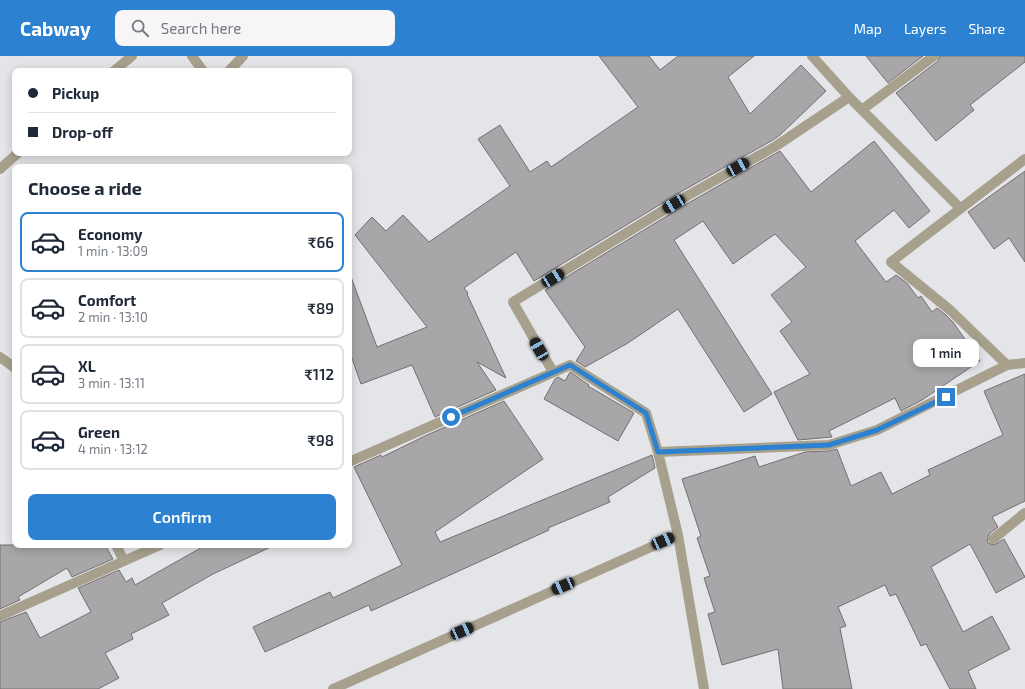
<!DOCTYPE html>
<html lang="en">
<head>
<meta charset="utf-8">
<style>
  :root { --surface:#fff; --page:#f6f6f7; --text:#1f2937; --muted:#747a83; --line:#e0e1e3; --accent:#2c81d0 }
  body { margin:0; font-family:"Exo 2",sans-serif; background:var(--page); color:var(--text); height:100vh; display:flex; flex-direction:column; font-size:15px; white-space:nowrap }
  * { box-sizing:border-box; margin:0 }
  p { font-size:13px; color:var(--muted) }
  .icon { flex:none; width:22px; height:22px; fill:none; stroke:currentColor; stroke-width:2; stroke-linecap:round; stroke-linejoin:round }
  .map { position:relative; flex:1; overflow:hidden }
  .drawer { position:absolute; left:12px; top:108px; width:340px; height:384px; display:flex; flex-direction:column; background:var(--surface); border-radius:8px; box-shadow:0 2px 10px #0003 }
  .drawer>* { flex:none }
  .top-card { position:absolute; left:12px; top:12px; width:340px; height:88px; border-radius:8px; box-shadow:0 2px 10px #0003; display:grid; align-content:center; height:88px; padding:0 16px; background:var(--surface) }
  .end { position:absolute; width:18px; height:18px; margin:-9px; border:5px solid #2c81d0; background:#fff; box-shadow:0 0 0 2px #fff }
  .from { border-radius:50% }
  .bubble { position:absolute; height:28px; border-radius:8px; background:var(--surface); box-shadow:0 2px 10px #0003; font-size:13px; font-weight:600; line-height:28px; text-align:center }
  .car { position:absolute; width:12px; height:24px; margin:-12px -6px; border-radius:5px; box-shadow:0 0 3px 1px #0007; background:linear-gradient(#222 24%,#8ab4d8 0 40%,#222 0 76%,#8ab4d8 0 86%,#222 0) }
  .top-card b { display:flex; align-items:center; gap:14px; height:38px; font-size:15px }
  .top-card b+b { border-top:1px solid var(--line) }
  .top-card i { width:10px; height:10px; background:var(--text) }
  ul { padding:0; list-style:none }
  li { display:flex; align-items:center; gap:12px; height:60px; margin:0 8px 6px; padding:0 8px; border:2px solid var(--line); border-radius:8px }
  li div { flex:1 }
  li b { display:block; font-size:15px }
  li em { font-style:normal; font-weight:600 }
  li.active { border-color:var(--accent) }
  li>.icon { width:36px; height:36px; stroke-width:1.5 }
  h2 { padding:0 16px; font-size:18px; line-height:48px }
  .cta { display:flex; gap:8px; margin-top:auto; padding:8px 16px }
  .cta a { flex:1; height:46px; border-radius:8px; background:var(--accent); color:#fff; font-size:16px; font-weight:600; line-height:46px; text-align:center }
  header { display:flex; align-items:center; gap:24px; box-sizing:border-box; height:56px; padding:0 20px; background:var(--accent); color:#fff }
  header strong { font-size:19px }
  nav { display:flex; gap:22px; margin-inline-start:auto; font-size:14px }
  .search { width:280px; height:36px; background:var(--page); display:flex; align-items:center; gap:10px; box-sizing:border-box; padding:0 14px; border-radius:8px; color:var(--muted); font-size:15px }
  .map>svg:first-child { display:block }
  .building { fill:#a8a6a8; stroke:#727071 }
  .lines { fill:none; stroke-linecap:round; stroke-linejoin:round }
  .minor { stroke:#a6a08d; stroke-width:10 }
  .route { stroke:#2c81d0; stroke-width:5 }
</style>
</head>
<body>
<header>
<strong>Cabway</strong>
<div class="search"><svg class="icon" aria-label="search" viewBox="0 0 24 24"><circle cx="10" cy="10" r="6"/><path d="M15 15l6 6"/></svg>Search here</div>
<nav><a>Map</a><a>Layers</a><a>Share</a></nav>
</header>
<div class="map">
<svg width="1025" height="633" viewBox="0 0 1025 633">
  <rect width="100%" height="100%" fill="#e4e5e8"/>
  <path class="building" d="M599,0H649L660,14L678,0H754L728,21L750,58L801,9L826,35L780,79L773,84L684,134L534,225L516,196L464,232L468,237L467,238L506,322L477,306L496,334L435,361L412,309L361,328L349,294V222L351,221L377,291L427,271L355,179L372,161L386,175L403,159L429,186L510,130L478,83L500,69L530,116L547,105L551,111L638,51Z
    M866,0H923L888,27Z
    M940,0H1025V6L970,49L974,54L936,85L896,37L938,5Z
    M874,85L930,155L909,172L894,154L855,185L886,226L896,219L907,227L918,242L921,240L932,256L937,252L946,259L953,266L980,305L922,344L901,355L895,342L829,375L832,381L798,384L774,336L810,318L780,275L792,266L771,239L806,211L775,178L733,208L703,165L674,184L772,338L744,356L678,253L628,287L585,311L576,305L585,291L545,234L690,146L780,95L811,136Z
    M1025,115V206L1009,182L994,193L968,156Z
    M570,316L589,329L588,330L634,357L618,385L544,343L555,323L558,321L565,325Z
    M1025,318V445L992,461L998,471L989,478L987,484L988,487L994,489L1004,483L1025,521L996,537L970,488L931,511L963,576L992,560L1010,593L968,615L976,633H950L926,588L921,590L896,538L890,540L885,529L838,551L846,570L840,572L852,633H783L778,593L722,609L708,558L715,556L704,522L710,520L697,482L701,480L682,423L755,400L759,411L805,396L829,395L837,393L851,430L881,416L892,438L930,419L928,414L1003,379L984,335Z
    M504,345L543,403L435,476L440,486L652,399L655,412L608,441L610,446L548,472L549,474L371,555L369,549L265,596L253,571L330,536L333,542L402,509L354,411L381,399L382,401L427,379Z
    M0,489H105L113,503L72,521L67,512L18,541L20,544L0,553Z
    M206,489H275L213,518L162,547L169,559L131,578L133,583L105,597L119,622L98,633H0V566L26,556L40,582L91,556L78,532L119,514L126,526L132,522L135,529Z"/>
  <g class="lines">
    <path class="minor" d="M192,0L203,15
      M812,0L849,41L960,152
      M114,15L132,0
      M229,15L243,0
      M863,53L934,0
      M0,113L18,97
      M0,301L15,312
      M1007,309L950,254L891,206L1025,103
      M553,316L513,246L687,140L776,90L849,41
      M658,396L829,389L877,374L1007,309L1025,307
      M349,406L570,309L646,357L658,396L678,479L704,633
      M993,483L1025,457
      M116,489L124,505
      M0,560L160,489
      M333,633L678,479"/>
  </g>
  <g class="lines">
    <path class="route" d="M451,361L570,309L646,357L658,396L829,389L877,374L946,341"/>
  </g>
</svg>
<i class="end from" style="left:451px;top:361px"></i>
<i class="end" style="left:946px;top:341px"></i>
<div class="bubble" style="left:913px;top:283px;width:66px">1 min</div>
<i class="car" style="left:738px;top:111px;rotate:61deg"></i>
<i class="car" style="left:674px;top:148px;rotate:239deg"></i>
<i class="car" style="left:553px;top:222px;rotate:59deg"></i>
<i class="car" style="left:539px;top:293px;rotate:330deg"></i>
<i class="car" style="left:663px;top:485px;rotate:66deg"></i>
<i class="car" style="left:563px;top:530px;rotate:246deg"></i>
<i class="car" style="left:462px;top:575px;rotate:66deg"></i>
<div class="top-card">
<b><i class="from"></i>Pickup</b>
<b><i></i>Drop-off</b>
</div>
<section class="drawer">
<h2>Choose a ride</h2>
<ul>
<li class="active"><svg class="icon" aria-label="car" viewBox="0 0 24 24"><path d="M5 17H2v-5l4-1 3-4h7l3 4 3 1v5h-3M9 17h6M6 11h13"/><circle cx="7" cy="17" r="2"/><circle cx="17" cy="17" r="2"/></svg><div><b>Economy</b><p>1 min · 13:09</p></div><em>₹66</em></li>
<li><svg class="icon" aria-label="car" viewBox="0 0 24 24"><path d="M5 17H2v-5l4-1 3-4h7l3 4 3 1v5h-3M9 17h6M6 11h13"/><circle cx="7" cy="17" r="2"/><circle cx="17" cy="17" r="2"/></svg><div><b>Comfort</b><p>2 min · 13:10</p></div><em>₹89</em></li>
<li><svg class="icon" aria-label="car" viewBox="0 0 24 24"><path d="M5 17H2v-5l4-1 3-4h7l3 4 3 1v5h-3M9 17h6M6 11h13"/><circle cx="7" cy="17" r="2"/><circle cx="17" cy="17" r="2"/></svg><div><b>XL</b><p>3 min · 13:11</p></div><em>₹112</em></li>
<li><svg class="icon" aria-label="car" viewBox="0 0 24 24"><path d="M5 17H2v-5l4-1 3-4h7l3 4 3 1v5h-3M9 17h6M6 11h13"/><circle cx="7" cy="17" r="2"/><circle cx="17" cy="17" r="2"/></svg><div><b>Green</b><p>4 min · 13:12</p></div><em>₹98</em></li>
</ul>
<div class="cta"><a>Confirm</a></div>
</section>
</div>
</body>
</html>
